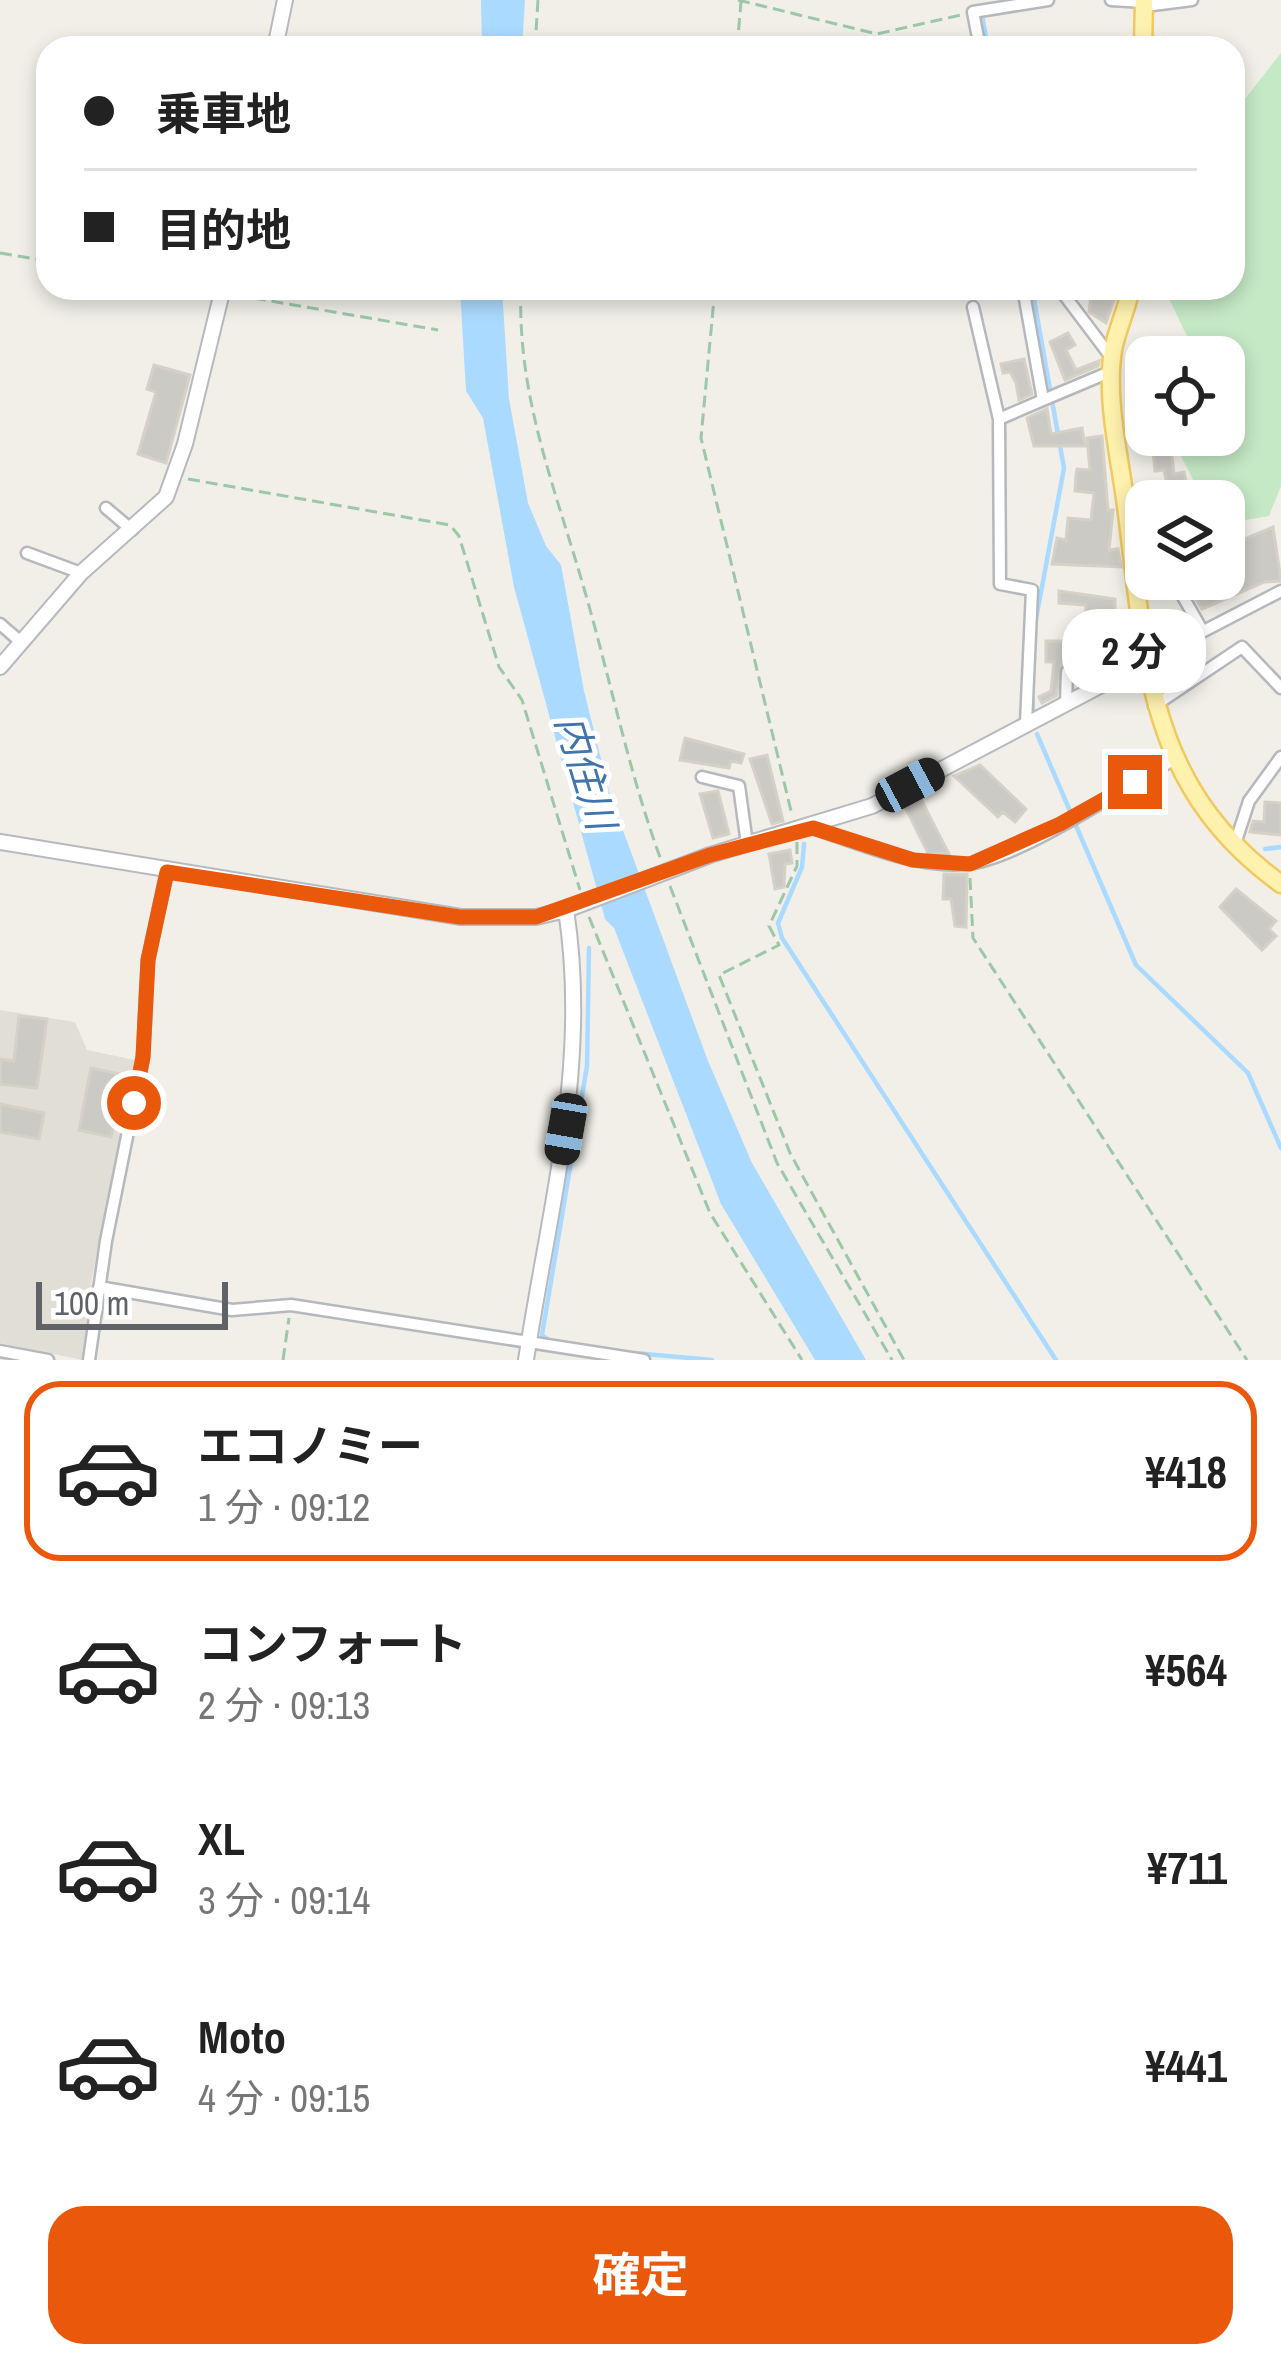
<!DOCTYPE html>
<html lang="ja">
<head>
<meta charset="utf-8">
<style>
  :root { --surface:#fff; --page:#f2f2f2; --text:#222; --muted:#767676; --line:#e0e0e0; --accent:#ea580c }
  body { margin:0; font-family:"Archivo Narrow","Noto Sans JP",sans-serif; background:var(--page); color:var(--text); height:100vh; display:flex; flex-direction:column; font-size:45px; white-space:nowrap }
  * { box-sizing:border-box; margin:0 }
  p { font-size:39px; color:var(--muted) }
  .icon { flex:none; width:66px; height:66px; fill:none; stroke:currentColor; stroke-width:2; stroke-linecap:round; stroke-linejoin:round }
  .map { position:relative; height:1360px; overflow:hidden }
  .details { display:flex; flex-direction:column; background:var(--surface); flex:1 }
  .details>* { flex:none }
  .hud { position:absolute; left:36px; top:36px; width:1209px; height:264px; border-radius:36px; box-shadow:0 6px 18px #0003; display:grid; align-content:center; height:264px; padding:0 48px; background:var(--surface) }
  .fabs { position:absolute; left:1125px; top:336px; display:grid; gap:24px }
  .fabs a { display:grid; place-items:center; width:120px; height:120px; border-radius:24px; background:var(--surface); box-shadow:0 6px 18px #0003; font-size:60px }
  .scale { position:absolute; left:36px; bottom:30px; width:192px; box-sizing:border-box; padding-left:12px; border:6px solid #5f6368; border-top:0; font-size:33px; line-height:42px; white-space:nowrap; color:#5f6368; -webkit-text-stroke:9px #fff; paint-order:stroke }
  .end { position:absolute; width:54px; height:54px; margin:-27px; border:15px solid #ea580c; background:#fff; box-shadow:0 0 0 6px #fff }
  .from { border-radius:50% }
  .bubble { position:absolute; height:84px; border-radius:36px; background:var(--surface); box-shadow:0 6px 18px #0003; font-size:39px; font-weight:700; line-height:84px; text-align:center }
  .car { position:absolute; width:36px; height:72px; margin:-36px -18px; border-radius:15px; box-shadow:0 0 9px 3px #0007; background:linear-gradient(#222 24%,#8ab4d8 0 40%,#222 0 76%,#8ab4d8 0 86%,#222 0) }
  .hud b { display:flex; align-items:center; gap:42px; height:114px; font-size:45px }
  .hud b+b { border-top:3px solid var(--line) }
  .hud i { width:30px; height:30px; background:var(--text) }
  ul { padding:21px 0 0; list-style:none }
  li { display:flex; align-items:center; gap:36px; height:180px; margin:0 24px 18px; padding:0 24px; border:6px solid transparent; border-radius:36px }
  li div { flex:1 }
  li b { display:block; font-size:45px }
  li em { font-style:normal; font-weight:700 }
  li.current { border-color:var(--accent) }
  li>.icon { width:108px; height:108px; stroke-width:1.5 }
  .primary-button { display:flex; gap:24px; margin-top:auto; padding:24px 48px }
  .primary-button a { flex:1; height:138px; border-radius:36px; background:var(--accent); color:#fff; font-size:48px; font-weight:700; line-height:138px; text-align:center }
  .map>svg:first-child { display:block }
  .education { fill:#e1ded6 }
  .green { fill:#c5e8c5 }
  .water { fill:#aadaff }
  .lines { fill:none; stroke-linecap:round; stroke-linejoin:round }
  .stream { stroke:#aadaff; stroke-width:4.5 }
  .building { fill:#cccac5; stroke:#d6d1c6; stroke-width:3 }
  .street-casing { stroke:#b5b8bc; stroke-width:15 }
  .secondary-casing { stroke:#b6babf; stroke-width:18 }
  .primary-casing { stroke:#f2c960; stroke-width:21 }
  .path { stroke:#9cc7a9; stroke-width:3; stroke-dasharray:12 6; stroke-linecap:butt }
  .street { stroke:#fff; stroke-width:10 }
  .secondary { stroke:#fff; stroke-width:14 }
  .primary { stroke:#fff2af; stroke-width:16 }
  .route { stroke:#ea580c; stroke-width:15 }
  .labels { text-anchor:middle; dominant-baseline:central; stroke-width:10; stroke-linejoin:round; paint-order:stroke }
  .water-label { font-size:39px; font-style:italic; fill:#4174aa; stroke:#fff }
</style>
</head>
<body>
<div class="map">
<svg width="1281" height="1360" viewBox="0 0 1281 1360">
  <rect width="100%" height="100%" fill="#f1efe8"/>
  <path class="education" d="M0,1010L75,1022L87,1050L135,1060L91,1283L83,1360L0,1343Z"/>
  <path class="green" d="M1281,53V486L1269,516L1239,521L1224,510V501L1200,493L1170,435H1224V357H1197L1164,288H1233V114Z"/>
  <path class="water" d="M481,0H525L522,48H482Z
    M460,288H502L509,399L528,503L546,546L561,565L584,691L610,795L708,1061L752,1163L866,1360H815L721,1204L614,928L605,919L514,587L483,418L466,391Z"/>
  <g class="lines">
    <path class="stream" d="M982,15L988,48
      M1032,288L1064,468L1036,619
      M1032,690L1033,711
      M1037,734L1070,811
      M1074,821L1136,965L1248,1073L1281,1148
      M804,844L802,867L778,923L782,938L1056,1360
      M1265,849L1281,847
      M551,1342L542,1335L587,1066L589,948
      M634,1353L712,1360"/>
  </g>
  <path class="building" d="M1092,288H1118L1106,323L1089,312Z
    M1068,333L1075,345L1066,350L1076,370L1099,361L1098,366L1065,380L1050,342Z
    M1024,359L1032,394L1019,400L1016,383L1010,372L1003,373L1001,364Z
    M154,365L190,375L166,463L138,454L156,392L147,389Z
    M1146,396V430L1137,433L1127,403Z
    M1047,409L1051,434L1082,428L1085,446H1034L1027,418Z
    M1102,436L1108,510H1113L1109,550L1118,549L1121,567L1052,564L1057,538L1066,540L1068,518L1091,520L1094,493L1075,491L1076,474L1077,469L1090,470L1087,438Z
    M1171,449L1174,474L1184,472L1190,501H1170L1164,470L1155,471L1153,451Z
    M1273,527L1281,581L1264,582L1202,609L1193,594L1199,591L1194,579H1224V571L1244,564L1233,544Z
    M1059,591L1115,599V613L1126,612L1130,634L1115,636L1114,663L1062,664L1056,696L1042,703L1039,697L1051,691L1054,662H1046V641H1084L1086,605L1059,603Z
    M685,738L744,754L741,763L731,761L729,768L680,760Z
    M767,755L783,821L772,824L750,759Z
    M980,765L1026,809L1015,822L1003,812L998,817L954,776Z
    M718,791L729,834L713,838L700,794Z
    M920,797L932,821L949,854L928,853L904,805Z
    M1265,802L1281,803V835L1250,832L1253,821L1264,822Z
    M790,850L792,863L785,864L784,887L775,889L769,854Z
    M944,874H967L966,927L955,926L951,899H943Z
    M1236,889L1276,921L1269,929L1276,936L1262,950L1220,907Z
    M19,1016L47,1019L37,1088L0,1084V1059L14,1061Z
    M91,1068L124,1075L111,1137L79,1130Z
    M0,1104L44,1113L39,1139L0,1132Z"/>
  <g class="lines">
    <defs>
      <path id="street" d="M1111,0L1144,2
        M1145,6L1192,0
        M980,48L973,12L1048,0
        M1023,288L1043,400L999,419L1000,584L1032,590L1026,723
        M1059,288L1111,357
        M973,307L999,419
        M1043,400L1112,371
        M1126,504L1146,511
        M106,508L132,530
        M27,553L81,573
        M1173,579L1202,630
        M0,624L22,643
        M1146,661L1281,591
        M1066,703L1067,672L1120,675
        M1154,706L1242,647L1281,688
        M702,777L739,786L747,844
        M813,828C862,844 913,868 966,864C1017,860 1125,787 1173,760
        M1235,844L1249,801L1281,757
        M99,1287L232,1310L291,1305L644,1360
        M0,1351L48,1360
        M89,1360L106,1241L143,1057L148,960L167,871"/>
      <path id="secondary" d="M275,48L285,0
        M0,667L81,573L166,497L185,444L223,288
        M0,842L461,917H536L566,910L710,855L872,806L1145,662
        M526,1360C549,1209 590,1064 566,910"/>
      <path id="primary" d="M1143,48L1144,0
        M1131,288C1127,309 1117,329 1113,350C1105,399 1120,458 1126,506C1146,658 1145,786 1281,884"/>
    </defs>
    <use href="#street" class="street-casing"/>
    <use href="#secondary" class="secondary-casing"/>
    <use href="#primary" class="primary-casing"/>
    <path class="path" d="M738,0L877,34L965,14
      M535,48L538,0
      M737,48L741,2
      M0,253L48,261
      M521,288C517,395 554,485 583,585C610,677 628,770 661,860
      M715,288L701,438L792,815
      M236,295L438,330
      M188,479L450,525L459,536L499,667L522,700L580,890
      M797,842V866L769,926L779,945L719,975L790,1153L904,1360
      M970,878L973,938L1247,1360
      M670,886L777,1163L892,1360
      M589,917L710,1213L802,1360
      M283,1360L289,1318"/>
    <use href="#street" class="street"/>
    <use href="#secondary" class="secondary"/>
    <use href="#primary" class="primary"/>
  </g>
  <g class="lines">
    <path class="route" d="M134,1103L143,1057L148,960L167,872L460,917H536L710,855L813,828L913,860L970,864L1060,824L1135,782"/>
  </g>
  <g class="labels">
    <g class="water-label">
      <text transform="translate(586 772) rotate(73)">内住川</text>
    </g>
  </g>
</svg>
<div class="fabs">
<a><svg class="icon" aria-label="locate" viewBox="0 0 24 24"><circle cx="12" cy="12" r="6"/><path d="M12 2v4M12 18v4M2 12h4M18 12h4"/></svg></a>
<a><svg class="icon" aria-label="layers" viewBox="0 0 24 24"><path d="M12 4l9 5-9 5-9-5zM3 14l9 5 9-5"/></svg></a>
</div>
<div class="scale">100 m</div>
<i class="end from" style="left:134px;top:1103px"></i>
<i class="end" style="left:1135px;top:782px"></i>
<div class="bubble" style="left:1062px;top:609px;width:144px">2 分</div>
<i class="car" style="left:910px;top:785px;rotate:62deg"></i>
<i class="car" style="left:566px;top:1129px;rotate:190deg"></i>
<div class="hud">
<b><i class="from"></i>乗車地</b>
<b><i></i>目的地</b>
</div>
</div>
<section class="details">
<ul>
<li class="current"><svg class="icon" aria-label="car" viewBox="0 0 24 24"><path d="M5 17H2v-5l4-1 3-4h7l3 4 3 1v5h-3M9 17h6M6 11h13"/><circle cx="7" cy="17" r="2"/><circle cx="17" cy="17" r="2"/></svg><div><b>エコノミー</b><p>1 分 · 09:12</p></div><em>¥418</em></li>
<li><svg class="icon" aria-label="car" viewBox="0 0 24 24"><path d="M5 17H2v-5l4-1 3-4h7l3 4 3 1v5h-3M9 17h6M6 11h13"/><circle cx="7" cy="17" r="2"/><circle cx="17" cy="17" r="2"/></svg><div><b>コンフォート</b><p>2 分 · 09:13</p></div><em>¥564</em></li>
<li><svg class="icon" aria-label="car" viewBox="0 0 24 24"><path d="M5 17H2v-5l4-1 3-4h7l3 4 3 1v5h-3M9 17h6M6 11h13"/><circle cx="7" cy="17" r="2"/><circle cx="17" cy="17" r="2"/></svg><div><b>XL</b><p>3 分 · 09:14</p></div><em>¥711</em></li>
<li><svg class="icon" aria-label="car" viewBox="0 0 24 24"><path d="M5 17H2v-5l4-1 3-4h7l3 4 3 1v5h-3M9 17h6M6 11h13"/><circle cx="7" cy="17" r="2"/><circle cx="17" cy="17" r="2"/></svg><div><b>Moto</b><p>4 分 · 09:15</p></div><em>¥441</em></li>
</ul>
<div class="primary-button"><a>確定</a></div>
</section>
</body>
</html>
